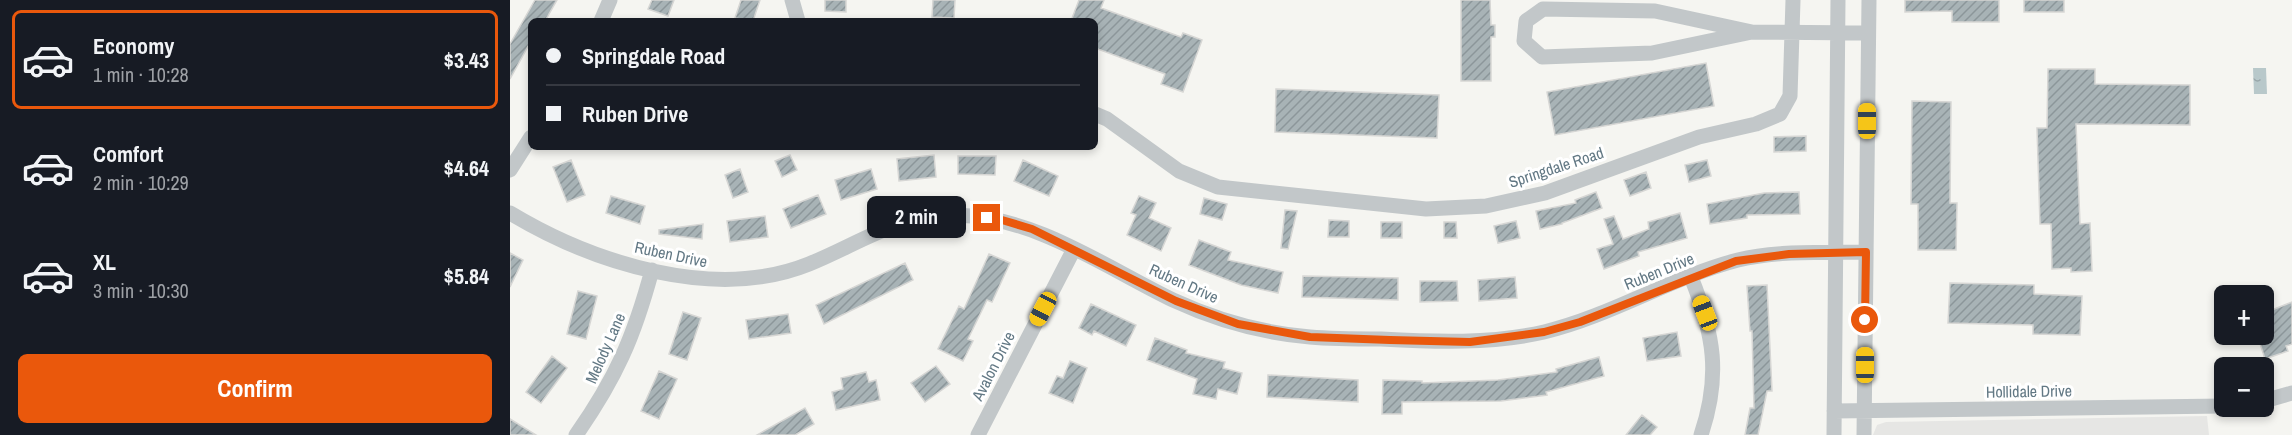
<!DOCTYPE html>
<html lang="en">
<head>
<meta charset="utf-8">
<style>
  :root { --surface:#171b24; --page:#242831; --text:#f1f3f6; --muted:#9ea1a6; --line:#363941; --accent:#ea580c }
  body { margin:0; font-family:"Archivo Narrow",sans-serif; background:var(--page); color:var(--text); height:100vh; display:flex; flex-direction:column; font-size:22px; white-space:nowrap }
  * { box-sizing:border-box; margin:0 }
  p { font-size:20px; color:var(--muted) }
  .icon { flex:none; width:33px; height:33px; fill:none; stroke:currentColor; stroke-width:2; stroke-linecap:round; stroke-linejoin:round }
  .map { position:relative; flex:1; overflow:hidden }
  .panel { display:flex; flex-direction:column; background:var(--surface); width:510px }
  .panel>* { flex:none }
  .top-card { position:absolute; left:18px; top:18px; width:570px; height:132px; border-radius:9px; box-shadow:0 3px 9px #0003; display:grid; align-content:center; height:132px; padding:0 18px; background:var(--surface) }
  .buttons { position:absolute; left:1704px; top:285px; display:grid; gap:12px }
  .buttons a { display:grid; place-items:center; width:60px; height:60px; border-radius:9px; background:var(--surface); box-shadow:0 3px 9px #0003; font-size:30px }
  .end { position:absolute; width:27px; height:27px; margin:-14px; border:8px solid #ea580c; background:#fff; box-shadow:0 0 0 3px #fff }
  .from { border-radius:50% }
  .bubble { position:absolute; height:42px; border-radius:9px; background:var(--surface); box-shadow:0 3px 9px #0003; font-size:20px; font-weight:800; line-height:42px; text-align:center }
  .car { position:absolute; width:18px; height:36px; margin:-18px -9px; border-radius:8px; box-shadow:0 0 4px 2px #0007; background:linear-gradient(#f5c518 24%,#345 0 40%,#f5c518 0 76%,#345 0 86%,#f5c518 0) }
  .top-card b { display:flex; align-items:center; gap:21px; height:57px; font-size:22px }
  .top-card b+b { border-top:2px solid var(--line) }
  .top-card i { width:15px; height:15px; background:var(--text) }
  ul { padding:10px 0 0; list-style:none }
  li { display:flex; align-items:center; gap:18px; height:99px; margin:0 12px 9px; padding:0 6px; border:3px solid transparent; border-radius:9px }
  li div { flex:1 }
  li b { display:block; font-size:22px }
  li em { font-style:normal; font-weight:800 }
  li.on { border-color:var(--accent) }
  li>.icon { width:54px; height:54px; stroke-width:1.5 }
  .action { display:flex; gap:12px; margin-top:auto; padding:12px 18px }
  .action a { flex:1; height:69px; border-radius:9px; background:var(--accent); color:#fff; font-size:24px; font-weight:800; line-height:69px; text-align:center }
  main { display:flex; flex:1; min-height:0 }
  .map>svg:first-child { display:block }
  .built { fill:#e6e6e4 }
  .water { fill:url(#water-ripples) }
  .building { fill:url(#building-hatch); stroke:#d6d6d4; stroke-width:1.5 }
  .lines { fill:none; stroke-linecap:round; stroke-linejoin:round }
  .minor { stroke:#c2c7c9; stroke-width:15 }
  .route { stroke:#ea580c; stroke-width:8 }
  .labels { text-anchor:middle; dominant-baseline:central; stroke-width:6; stroke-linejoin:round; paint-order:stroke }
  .street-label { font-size:16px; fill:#627884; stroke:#fff }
</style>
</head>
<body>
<main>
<section class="panel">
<ul>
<li class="on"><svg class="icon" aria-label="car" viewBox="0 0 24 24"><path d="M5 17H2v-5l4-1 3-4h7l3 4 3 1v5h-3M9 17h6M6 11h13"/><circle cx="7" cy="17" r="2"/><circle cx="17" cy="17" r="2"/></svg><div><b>Economy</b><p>1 min · 10:28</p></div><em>$3.43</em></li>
<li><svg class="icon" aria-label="car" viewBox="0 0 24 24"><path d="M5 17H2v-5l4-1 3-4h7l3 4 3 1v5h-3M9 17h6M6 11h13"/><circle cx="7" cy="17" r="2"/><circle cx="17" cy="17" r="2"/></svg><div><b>Comfort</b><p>2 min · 10:29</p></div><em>$4.64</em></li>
<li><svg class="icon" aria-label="car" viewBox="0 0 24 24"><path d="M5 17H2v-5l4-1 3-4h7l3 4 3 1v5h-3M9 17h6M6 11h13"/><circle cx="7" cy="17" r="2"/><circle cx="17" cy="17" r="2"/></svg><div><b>XL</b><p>3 min · 10:30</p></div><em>$5.84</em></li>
</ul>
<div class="action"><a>Confirm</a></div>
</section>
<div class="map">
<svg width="1782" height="435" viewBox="0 0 1782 435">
  <defs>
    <pattern id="water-ripples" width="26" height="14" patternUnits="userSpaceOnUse" patternTransform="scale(1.5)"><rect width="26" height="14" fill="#b8c8ca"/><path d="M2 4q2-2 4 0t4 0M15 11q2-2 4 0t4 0" fill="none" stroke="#99a7aa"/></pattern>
    <pattern id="building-hatch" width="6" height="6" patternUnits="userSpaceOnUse" patternTransform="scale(1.5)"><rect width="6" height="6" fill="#a8b3b6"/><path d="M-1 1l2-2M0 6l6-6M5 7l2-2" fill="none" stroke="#8c969a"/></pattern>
  </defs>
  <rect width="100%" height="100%" fill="#f5f5f1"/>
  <path class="built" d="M1697,416L1699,435H1363L1367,425L1376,422Z"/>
  <path class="water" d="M1743,68H1756L1757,94H1744Z"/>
  <path class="building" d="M25,0H47L35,21H21V41L0,79V44Z
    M142,0H164L158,16L138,9Z
    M231,0H250L243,21L225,18Z
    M315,0H336V12L315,11Z
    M423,0H445L444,18L422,17Z
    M569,0H594L591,8L671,37L673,33L692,40L673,92L651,84L655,74L585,48V21H561Z
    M951,0H980L981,25H985V37H981V81H951Z
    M1395,0H1489V22H1442V11L1395,12Z
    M1514,0H1554V12H1514Z
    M1196,63L1204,106L1045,135L1037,92Z
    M1538,69H1585V84L1680,85V125L1566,124L1570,224L1580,223L1582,271L1561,272V268L1542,269L1541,224H1530L1527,128H1537Z
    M766,89L929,95L927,138L765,132Z
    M1402,101L1441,102L1440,203H1447L1446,250H1408V204H1401Z
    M1296,136V151L1264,152V137Z
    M280,155L287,170L272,177L265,161Z
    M424,155L426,177L389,181L387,159Z
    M448,156H486L485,175L448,174Z
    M61,160L75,195L57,202L43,167Z
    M513,160L548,176L539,196L504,181Z
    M1197,160L1201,176L1179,182L1175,165Z
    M230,169L238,192L223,198L215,175Z
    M361,169L367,189L331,200L325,180Z
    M1136,172L1141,188L1120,196L1114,180Z
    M1086,192L1092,208L1052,223V224L1030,229L1026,211L1066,203L1065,200Z
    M1289,192L1290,214L1237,215V218L1200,224L1197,204L1254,193Z
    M308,195L316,214L281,228L273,209Z
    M101,196L135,206L130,224L96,213Z
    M629,196L646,203L639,218L661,228L651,251L617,235L626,215L621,213Z
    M694,198L717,204L712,220L690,214Z
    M775,210L787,211L778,249L771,248Z
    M1170,213L1177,238L1128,252L1129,256L1094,269L1087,249L1103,244L1094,219L1104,216L1113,239L1139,229L1138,222Z
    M255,216L258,237L220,242L217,221Z
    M819,220L839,221V237H818Z
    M1006,221L1010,238L988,243L984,226Z
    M871,222H892V238H871Z
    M934,222H946L947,238H934Z
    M193,224L192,239L149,234V230Z
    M689,240L721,252L718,260L773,272L768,293L731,285L679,265Z
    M0,253L13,260L0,287Z
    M479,254L500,263L482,302L477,300L458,339L463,341L453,361L428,349L449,306L454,309Z
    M395,263L403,280L314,324L306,305Z
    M793,276L888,278V300L792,297Z
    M1005,277L1007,298L969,301L968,280Z
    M910,281H947L948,301L910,302Z
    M1440,283L1524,285V294L1572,296L1570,335L1523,334V325L1438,323Z
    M1257,285L1262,391H1257L1248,435H1235L1240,408H1244L1242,331H1240L1237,286Z
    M68,291L87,296L76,339L57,334Z
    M1782,302V344L1776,346L1778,351L1755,359L1747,334H1754V313Z
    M581,304L626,325L616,346L584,331L582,335L569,328Z
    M173,312L191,318L177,360L159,354Z
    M278,314L281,333L239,339L236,320Z
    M1167,332L1171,356L1137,361L1133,338Z
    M645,338L677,350L676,353L715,362L713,368L732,373L727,394L708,389L706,399L683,394L687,379L637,360Z
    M42,356L57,368L31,403L16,392Z
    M1089,357L1094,376L1036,392L1037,395L991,401L892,402V414H872L873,380L912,381V383L988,380L1047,372L1046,369Z
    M560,361L577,368L563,403L539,393L547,376L553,378Z
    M426,366L440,384L415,402L401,383Z
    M149,371L167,379L149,419L131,411Z
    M356,372L359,382L366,380L370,400L326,410L322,392L333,389L331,378Z
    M758,375L848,380V402L757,397Z
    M295,408L304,424L285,435H247Z
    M1132,415L1147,427L1140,435H1116Z
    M0,419L26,435H0Z"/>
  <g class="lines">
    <path class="minor" d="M282,0L288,21
      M91,21L100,0
      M1242,32L1142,53L1032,57L1014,41L1016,21L1033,9L1145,11L1242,32L1358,33
      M585,114L597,119L669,171L708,187L916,209L976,206L1035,193L1189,137L1246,124L1270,114L1280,96L1283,0
      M0,170L21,137
      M0,213C83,263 205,302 299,264C349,244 388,214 446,215C526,217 593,266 663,300C706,320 753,333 800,337C823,339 847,339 871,339C926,342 981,344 1034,332C1101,316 1162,277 1228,260C1270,250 1314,253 1356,252
      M1181,277C1204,334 1211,376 1191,435
      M1754,401L1782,393
      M1324,411L1714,406
      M66,435C106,378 124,337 142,270
      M468,435L564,249
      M1324,435L1328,0
      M1354,435L1359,0"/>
  </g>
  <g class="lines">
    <path class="route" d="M477,218L492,220L522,229L666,301L728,324L800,337L880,340L960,342L1034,332L1070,322L1226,261L1279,254L1356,252L1355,320"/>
  </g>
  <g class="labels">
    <g class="street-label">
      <text transform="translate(1046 167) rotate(-18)">Springdale Road</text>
      <text transform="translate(161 254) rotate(12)">Ruben Drive</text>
      <text transform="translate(1149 271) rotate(-22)">Ruben Drive</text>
      <text transform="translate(674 283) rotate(24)">Ruben Drive</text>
      <text transform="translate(95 348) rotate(-66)">Melody Lane</text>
      <text transform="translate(483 366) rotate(-63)">Avalon Drive</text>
      <text transform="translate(1519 391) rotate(-1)">Hollidale Drive</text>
    </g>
  </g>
</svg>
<div class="buttons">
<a>+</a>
<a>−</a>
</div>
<i class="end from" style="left:1355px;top:320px"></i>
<i class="end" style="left:477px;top:218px"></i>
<div class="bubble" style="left:357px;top:196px;width:99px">2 min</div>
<i class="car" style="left:1357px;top:121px;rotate:0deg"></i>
<i class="car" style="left:533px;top:309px;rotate:208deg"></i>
<i class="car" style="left:1195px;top:313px;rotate:339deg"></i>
<i class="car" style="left:1355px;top:365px;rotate:0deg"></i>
<div class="top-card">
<b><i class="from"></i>Springdale Road</b>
<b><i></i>Ruben Drive</b>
</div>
</div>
</main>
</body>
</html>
